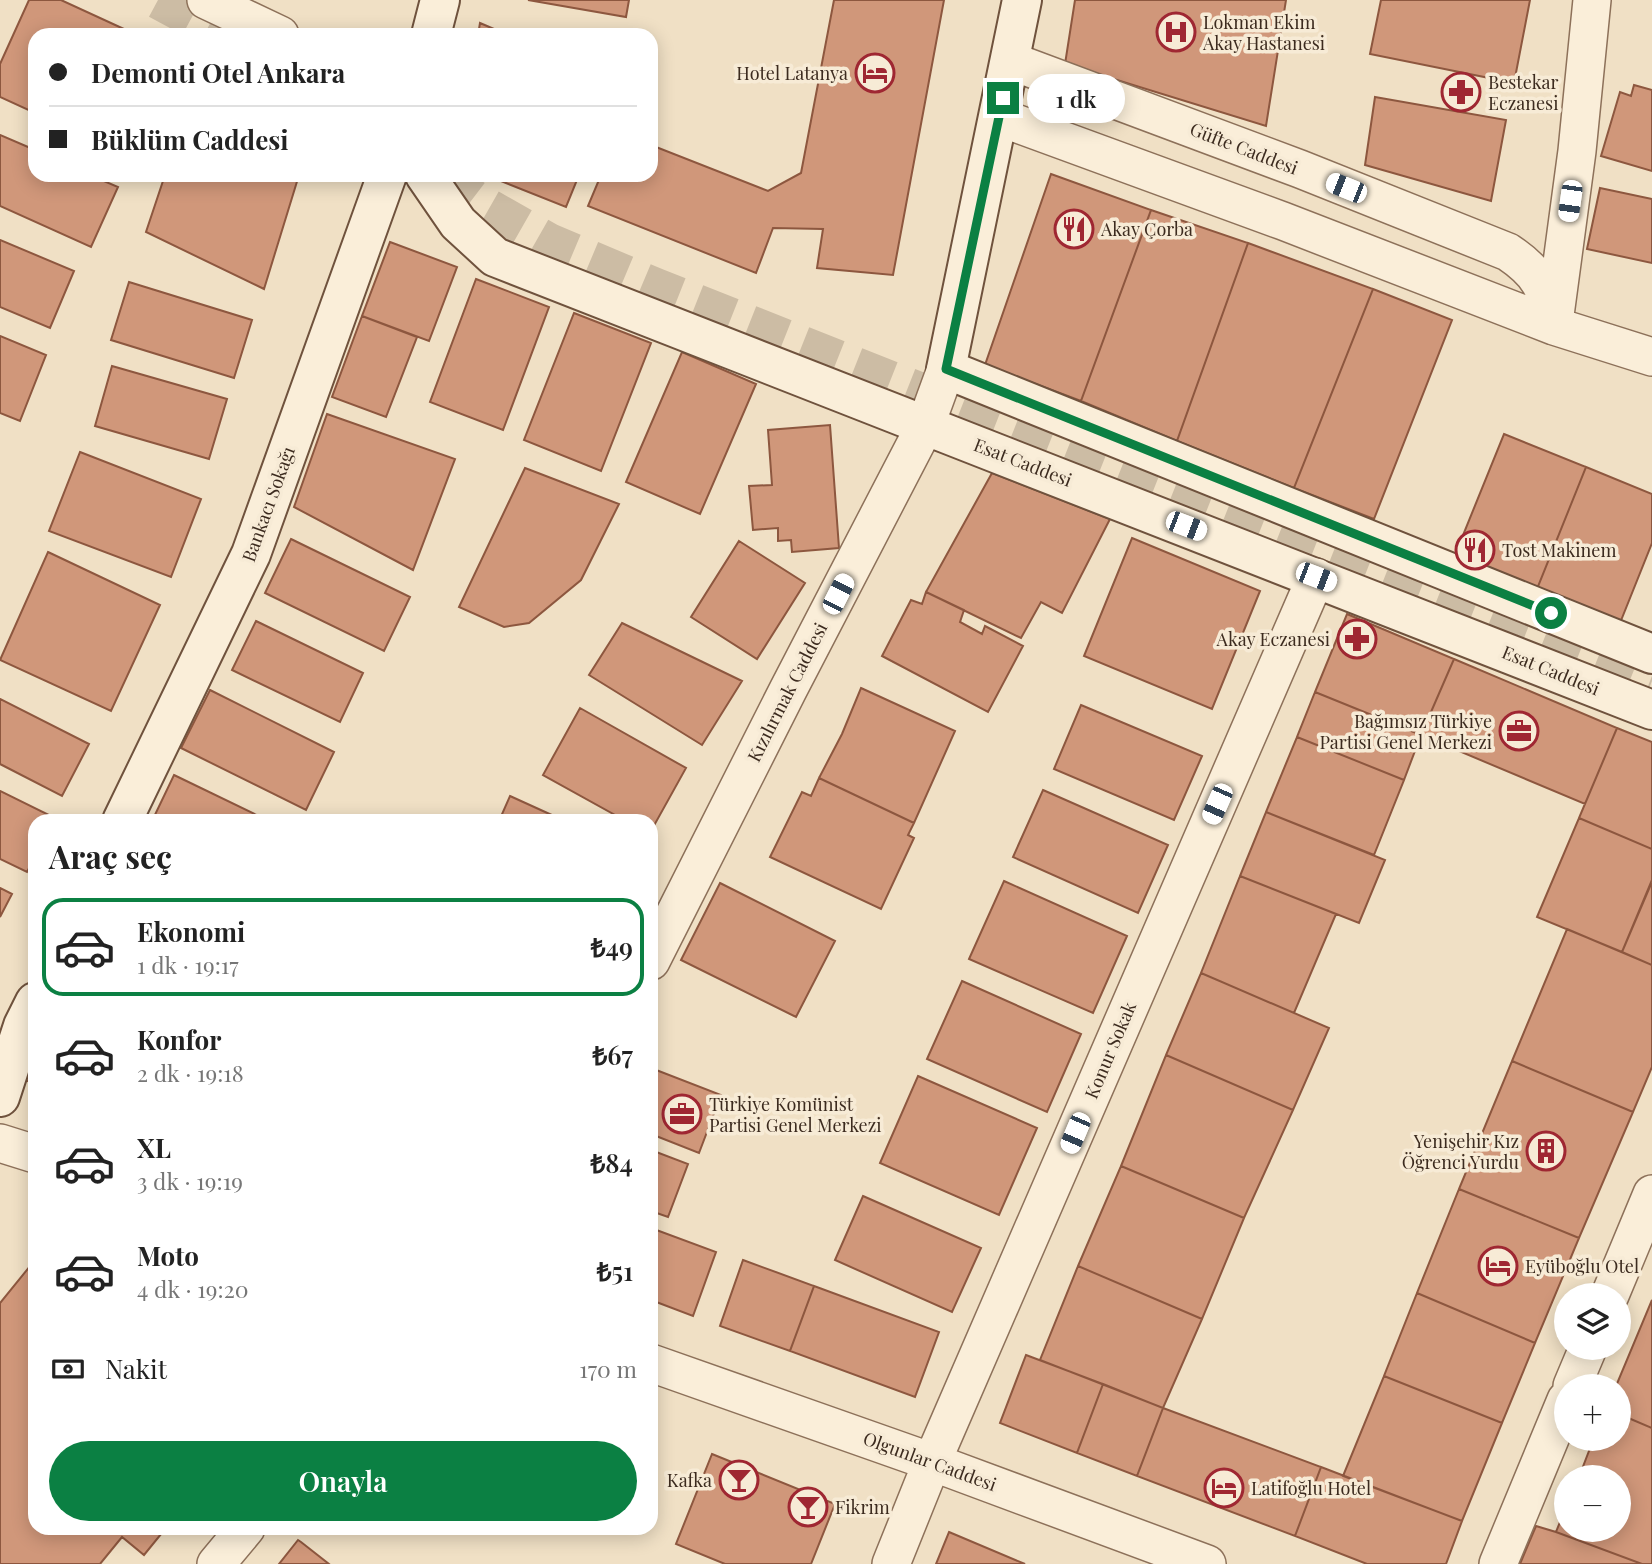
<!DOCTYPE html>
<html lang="tr">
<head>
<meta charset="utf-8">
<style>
  :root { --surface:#fff; --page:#f2f2f2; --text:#222; --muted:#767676; --line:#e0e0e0; --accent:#0b8043 }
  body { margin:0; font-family:"Playfair Display",serif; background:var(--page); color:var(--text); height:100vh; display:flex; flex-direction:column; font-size:26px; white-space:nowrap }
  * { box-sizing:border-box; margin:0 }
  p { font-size:23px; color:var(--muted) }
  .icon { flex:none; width:38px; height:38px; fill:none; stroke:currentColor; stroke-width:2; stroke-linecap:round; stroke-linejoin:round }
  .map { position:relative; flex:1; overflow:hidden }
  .panel { position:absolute; left:28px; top:814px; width:630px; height:721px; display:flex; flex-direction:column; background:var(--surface); border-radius:21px; box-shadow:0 4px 18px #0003 }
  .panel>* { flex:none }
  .guide { position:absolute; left:28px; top:28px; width:630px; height:154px; border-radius:21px; box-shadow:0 4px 18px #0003; display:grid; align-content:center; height:154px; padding:0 21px; background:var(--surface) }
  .controls { position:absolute; left:1554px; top:1283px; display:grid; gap:14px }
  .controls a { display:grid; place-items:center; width:77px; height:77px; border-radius:50%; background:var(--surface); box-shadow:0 4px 18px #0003; font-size:35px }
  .end { position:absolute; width:32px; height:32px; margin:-16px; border:9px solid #0b8043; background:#fff; box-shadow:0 0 0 4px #fff }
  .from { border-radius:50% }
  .bubble { position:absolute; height:49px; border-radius:24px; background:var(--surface); box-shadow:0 4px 18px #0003; font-size:23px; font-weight:600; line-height:49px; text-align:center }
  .car { position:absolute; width:21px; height:42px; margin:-21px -10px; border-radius:9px; box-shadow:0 0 5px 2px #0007; background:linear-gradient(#fff 24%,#345 0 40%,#fff 0 76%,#345 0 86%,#fff 0) }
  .guide b { display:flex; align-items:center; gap:24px; height:66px; font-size:26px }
  .guide b+b { border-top:2px solid var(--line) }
  .guide i { width:18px; height:18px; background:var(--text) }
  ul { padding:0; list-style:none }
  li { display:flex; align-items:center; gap:21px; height:98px; margin:0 14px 10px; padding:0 7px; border:4px solid transparent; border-radius:21px }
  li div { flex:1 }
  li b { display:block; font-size:26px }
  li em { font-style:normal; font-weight:600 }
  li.active { border-color:var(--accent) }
  li>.icon { width:63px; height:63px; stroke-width:1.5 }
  h2 { padding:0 21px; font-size:32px; line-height:84px }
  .pay { display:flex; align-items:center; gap:18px; height:77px; padding:0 21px; font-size:26px }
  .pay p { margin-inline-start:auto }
  .action { display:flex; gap:14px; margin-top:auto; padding:14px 21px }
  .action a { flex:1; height:80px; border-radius:42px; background:var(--accent); color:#fff; font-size:28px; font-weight:600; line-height:80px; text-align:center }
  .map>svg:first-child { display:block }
  .building { fill:#d0977a; stroke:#8d573f; stroke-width:2 }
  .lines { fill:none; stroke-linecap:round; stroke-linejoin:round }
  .secondary-tunnel { stroke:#ccbca4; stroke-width:38; stroke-dasharray:38 19; stroke-linecap:butt }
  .street-casing { stroke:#8d715a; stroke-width:40 }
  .secondary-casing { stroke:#6f523d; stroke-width:42 }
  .street { stroke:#faeed9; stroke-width:37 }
  .secondary { stroke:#faeed9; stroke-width:38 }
  .route { stroke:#0b8043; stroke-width:9 }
  .labels { text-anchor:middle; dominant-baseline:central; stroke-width:7; stroke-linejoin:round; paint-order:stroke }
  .poi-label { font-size:18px; fill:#3c2b1f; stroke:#f7ebd6; text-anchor:start }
  .street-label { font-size:18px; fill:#3c2b1f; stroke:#f7ebd6 }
</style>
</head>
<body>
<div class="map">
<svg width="1652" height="1564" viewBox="0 0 1652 1564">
  <rect width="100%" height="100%" fill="#f0e0c5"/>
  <path class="building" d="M29,0H61L137,35H35V113L0,97V64Z
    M528,0H629L626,17Z
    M834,0H944L893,275L817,268L823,229L773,228L756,273L588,206L601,175H651V145L768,191L801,173Z
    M1075,0H1286L1266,126L1065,64Z
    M1381,0H1530L1514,83L1370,54Z
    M480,23L508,35H478Z
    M1634,85L1652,90V171L1601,156L1620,92L1631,96Z
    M1375,97L1506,120L1491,201L1365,165Z
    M0,135L35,150V175H90L118,187L91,247L0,206Z
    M1051,174L1151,210L1081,401L985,365Z
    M165,175H299L264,289L146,232Z
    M486,175H579L566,207Z
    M1600,188L1652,199V263L1587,249Z
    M1151,210L1248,243L1177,441L1081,401Z
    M0,240L74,271L50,328L0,307Z
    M390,242L457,267L429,341L362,316Z
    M1248,243L1373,289L1294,488L1177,441Z
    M476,279L549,307L503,430L430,402Z
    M129,282L252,320L234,378L111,340Z
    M1373,289L1452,320L1374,519L1294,488Z
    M574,313L651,343L601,471L524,440Z
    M362,316L417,337L386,417L332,397Z
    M0,336L46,355L20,421L0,413Z
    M682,352L756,384L700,514L626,482Z
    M112,366L227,399L209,459L95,426Z
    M327,414L455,459L413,570L294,507Z
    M830,425L839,548L792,552L791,540L778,541V528L753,530L749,486L772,485L768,430Z
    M1504,434L1586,467L1537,589L1455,555Z
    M80,452L201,499L171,577L49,531Z
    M1586,467L1652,494V543L1620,623L1537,589Z
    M525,468L619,504L581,580L529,623L504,627L459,607Z
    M992,473L1110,519L1062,613L1041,602L1021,638L926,592Z
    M1132,538L1260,591L1212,709L1084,656Z
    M291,539L410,597L384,651L265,593Z
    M739,541L805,583L757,659L691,617Z
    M48,552L160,605L111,711L0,660Z
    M926,592L964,610L960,622L982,634L985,626L1023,646L988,712L882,656L911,600L922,604Z
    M1347,614L1454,659L1421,735L1315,692Z
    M256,621L363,673L340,722L232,670Z
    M622,623L742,681L702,745L589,675Z
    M1454,659L1617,728L1585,804L1421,735Z
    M861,688L955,731L914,823L819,778L842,734Z
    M210,690L334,752L306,810L181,748Z
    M1315,692L1421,735L1404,780L1297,737Z
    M0,699L89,744L62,796L0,764Z
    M1081,705L1202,756L1174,820L1054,769Z
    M580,708L686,768L651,831V821H626L543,775Z
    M1617,728L1652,742V849L1579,818Z
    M1297,737L1404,780L1374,855L1266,812Z
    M174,775L269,821H152Z
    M819,778L914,823L908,835L914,838L881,909L770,857L802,792L811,796Z
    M1043,790L1168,845L1138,913L1013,857Z
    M0,791L55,818L54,821H35V857L27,872L0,859Z
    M510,796L565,821H499Z
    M1266,812L1385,860L1359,923L1240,876Z
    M1579,818L1652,849V880L1622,952L1537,917Z
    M1240,876L1336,914L1294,1013L1201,973Z
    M1004,881L1127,936L1093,1013L969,959Z
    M720,883L835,941L796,1017L681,960Z
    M1651,884H1652V965L1622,952Z
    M0,888L12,894L0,917Z
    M1567,929L1652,965V1067L1633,1112L1512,1061Z
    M1201,973L1329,1028L1293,1110L1166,1055Z
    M962,981L1081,1034L1047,1112L927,1059Z
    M35,1044V1084L20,1078Z
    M1166,1055L1293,1110L1244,1218L1121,1166Z
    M1512,1061L1633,1112L1579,1238L1459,1189Z
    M651,1068L721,1095L699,1153L651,1134Z
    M918,1076L1037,1128L999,1215L880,1163Z
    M651,1150L688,1164L668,1217L651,1211Z
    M1121,1166L1244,1218L1202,1319L1078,1266Z
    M1459,1189L1579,1238L1535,1343L1417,1293Z
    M863,1196L981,1248L952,1312L835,1260Z
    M651,1228L716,1252L693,1316L651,1300Z
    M35,1260V1528H166L144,1555L122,1537L100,1564H0V1303Z
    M743,1260L814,1286L790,1351L720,1326Z
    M1078,1266L1202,1319L1163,1408L1040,1360Z
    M814,1286L939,1332L915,1397L790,1351Z
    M1417,1293L1535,1343L1502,1423L1384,1376Z
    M1652,1300V1428L1619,1414V1386H1616Z
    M1026,1355L1103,1384L1077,1453L1000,1423Z
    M1384,1376L1502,1423L1462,1521L1343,1476Z
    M1103,1384L1163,1408L1137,1476L1077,1453Z
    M1163,1408L1321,1467L1295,1536L1137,1476Z
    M1619,1414L1652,1428V1564H1642L1556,1532L1566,1507V1530H1619V1477H1579L1594,1438H1619Z
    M712,1454L835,1504L811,1564H725L676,1544Z
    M1321,1467L1462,1521L1446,1564H1367L1295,1536Z
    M1536,1526L1556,1532L1642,1564H1520Z
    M949,1532L1025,1564H936Z
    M298,1540L301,1542L329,1564H279Z"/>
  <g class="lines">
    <path class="secondary-tunnel" d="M158,0L223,35
      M443,175L477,201L549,242L656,287L1652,681"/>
    <defs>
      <path id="street" d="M206,0L280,35
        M1011,61L1300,169L1508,252C1542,275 1545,288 1554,326
        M999,117L1283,221L1554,326L1652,357
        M1555,315L1577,151L1592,0
        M651,961L788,690L926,424L946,369
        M0,1143L35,1154
        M1610,1295L1652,1194
        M651,1363L932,1462L1207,1564
        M1572,1386L1588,1348
        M216,1564L246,1528
        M891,1564L932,1462L1316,577
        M1498,1564L1566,1400"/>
      <path id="secondary" d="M1022,0L946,369L1652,654
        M431,35L440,0
        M425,175L458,223L495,257L1652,710
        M122,821L251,554L387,175
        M0,1097L23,1026L35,1002"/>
    </defs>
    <use href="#street" class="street-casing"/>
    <use href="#secondary" class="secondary-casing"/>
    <use href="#street" class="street"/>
    <use href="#secondary" class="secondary"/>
  </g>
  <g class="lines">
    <path class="route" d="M1003,98L946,369L1551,613"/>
  </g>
  <defs>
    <symbol id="hospital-ring" viewBox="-11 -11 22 22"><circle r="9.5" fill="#f7ebd6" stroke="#9f2732" stroke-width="1.5"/><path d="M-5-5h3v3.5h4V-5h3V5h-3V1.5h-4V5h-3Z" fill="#9f2732"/></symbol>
    <symbol id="hotel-ring" viewBox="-11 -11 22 22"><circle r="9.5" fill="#f7ebd6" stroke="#9f2732" stroke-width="1.5"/><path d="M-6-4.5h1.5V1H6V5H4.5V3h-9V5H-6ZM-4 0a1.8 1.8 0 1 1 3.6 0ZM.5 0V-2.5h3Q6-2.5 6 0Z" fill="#9f2732"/></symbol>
    <symbol id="pharmacy-ring" viewBox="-11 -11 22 22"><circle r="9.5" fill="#f7ebd6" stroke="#9f2732" stroke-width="1.5"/><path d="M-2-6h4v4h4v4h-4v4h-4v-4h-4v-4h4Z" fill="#9f2732"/></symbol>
    <symbol id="restaurant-ring" viewBox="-11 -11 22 22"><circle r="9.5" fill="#f7ebd6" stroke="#9f2732" stroke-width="1.5"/><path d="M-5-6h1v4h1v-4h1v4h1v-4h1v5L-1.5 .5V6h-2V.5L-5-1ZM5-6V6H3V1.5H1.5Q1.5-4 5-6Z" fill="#9f2732"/></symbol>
    <symbol id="office-ring" viewBox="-11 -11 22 22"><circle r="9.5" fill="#f7ebd6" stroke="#9f2732" stroke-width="1.5"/><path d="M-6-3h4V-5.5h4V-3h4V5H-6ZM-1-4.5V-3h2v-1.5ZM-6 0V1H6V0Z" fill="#9f2732"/></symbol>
    <symbol id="building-ring" viewBox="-11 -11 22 22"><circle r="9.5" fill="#f7ebd6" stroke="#9f2732" stroke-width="1.5"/><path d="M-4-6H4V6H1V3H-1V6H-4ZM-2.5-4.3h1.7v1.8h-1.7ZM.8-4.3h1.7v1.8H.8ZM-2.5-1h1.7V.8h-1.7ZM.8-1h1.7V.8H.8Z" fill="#9f2732"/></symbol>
    <symbol id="bar-ring" viewBox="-11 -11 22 22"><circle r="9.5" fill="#f7ebd6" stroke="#9f2732" stroke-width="1.5"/><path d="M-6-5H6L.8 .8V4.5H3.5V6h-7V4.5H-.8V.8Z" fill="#9f2732"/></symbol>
  </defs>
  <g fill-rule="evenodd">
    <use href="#hospital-ring" x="1154" y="10" width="44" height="44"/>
    <use href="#hotel-ring" x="853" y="51" width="44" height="44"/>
    <use href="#pharmacy-ring" x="1439" y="70" width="44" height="44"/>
    <use href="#restaurant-ring" x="1052" y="207" width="44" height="44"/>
    <use href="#restaurant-ring" x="1453" y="528" width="44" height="44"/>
    <use href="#pharmacy-ring" x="1335" y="617" width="44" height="44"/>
    <use href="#office-ring" x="1497" y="709" width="44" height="44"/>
    <use href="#office-ring" x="660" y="1092" width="44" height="44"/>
    <use href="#building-ring" x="1524" y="1129" width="44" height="44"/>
    <use href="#hotel-ring" x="1476" y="1244" width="44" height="44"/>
    <use href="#bar-ring" x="717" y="1458" width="44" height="44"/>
    <use href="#hotel-ring" x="1202" y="1466" width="44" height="44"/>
    <use href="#bar-ring" x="786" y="1485" width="44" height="44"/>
  </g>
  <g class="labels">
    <g class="poi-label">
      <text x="1203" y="22">Lokman Ekim<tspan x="1203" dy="21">Akay Hastanesi</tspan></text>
      <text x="848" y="73" text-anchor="end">Hotel Latanya</text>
      <text x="1488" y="82">Bestekar<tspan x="1488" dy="21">Eczanesi</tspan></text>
      <text x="1101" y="229">Akay Çorba</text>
      <text x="1502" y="550">Tost Makinem</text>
      <text x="1330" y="639" text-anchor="end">Akay Eczanesi</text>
      <text x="1492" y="721" text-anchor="end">Bağımsız Türkiye<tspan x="1492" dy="21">Partisi Genel Merkezi</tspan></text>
      <text x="709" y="1104">Türkiye Komünist<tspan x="709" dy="21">Partisi Genel Merkezi</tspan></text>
      <text x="1519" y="1141" text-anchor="end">Yenişehir Kız<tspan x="1519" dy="21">Öğrenci Yurdu</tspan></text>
      <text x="1525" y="1266">Eyüboğlu Otel</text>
      <text x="712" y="1480" text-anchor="end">Kafka</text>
      <text x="1251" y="1488">Latifoğlu Hotel</text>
      <text x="835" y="1507">Fikrim</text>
    </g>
    <g class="street-label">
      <text transform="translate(1244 148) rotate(21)">Güfte Caddesi</text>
      <text transform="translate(1023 462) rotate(21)">Esat Caddesi</text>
      <text transform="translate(268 504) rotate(-70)">Bankacı Sokağı</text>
      <text transform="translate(1551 670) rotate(22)">Esat Caddesi</text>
      <text transform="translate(787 692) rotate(-63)">Kızılırmak Caddesi</text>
      <text transform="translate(1110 1050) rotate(-67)">Konur Sokak</text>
      <text transform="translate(930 1461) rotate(20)">Olgunlar Caddesi</text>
    </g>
  </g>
</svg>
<div class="controls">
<a><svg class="icon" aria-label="layers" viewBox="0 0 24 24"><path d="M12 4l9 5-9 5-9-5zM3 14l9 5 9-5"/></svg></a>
<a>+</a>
<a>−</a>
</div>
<i class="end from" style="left:1551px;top:613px"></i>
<i class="end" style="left:1003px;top:98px"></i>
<div class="bubble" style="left:1027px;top:74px;width:98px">1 dk</div>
<i class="car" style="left:1346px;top:188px;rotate:292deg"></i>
<i class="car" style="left:1570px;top:201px;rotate:188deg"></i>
<i class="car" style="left:1186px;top:526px;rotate:111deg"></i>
<i class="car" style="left:1316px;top:577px;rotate:111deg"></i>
<i class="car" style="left:838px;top:594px;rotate:27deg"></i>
<i class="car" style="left:1217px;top:804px;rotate:204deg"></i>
<i class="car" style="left:1075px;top:1133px;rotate:203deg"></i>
<div class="guide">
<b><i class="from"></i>Demonti Otel Ankara</b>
<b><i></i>Büklüm Caddesi</b>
</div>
<section class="panel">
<h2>Araç seç</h2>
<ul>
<li class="active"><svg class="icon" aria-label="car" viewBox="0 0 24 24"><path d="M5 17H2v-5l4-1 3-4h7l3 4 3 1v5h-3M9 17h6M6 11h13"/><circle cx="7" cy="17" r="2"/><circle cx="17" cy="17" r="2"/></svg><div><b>Ekonomi</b><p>1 dk · 19:17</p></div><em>₺49</em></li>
<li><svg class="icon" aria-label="car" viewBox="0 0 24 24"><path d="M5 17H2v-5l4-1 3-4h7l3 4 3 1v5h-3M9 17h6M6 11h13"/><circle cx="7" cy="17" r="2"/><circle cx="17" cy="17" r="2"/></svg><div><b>Konfor</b><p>2 dk · 19:18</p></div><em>₺67</em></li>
<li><svg class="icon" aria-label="car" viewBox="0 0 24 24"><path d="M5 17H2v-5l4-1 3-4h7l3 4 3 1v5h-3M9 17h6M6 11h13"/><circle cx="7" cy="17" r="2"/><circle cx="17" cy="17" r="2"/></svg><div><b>XL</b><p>3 dk · 19:19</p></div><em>₺84</em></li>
<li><svg class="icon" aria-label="car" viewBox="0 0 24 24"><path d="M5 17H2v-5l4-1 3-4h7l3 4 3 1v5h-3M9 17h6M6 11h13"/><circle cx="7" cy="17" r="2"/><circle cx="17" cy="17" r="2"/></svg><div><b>Moto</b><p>4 dk · 19:20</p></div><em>₺51</em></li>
</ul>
<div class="pay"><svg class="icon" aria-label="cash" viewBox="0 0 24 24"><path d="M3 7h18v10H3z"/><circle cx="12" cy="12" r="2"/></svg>Nakit<p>170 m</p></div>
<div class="action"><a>Onayla</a></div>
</section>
</div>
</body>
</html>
